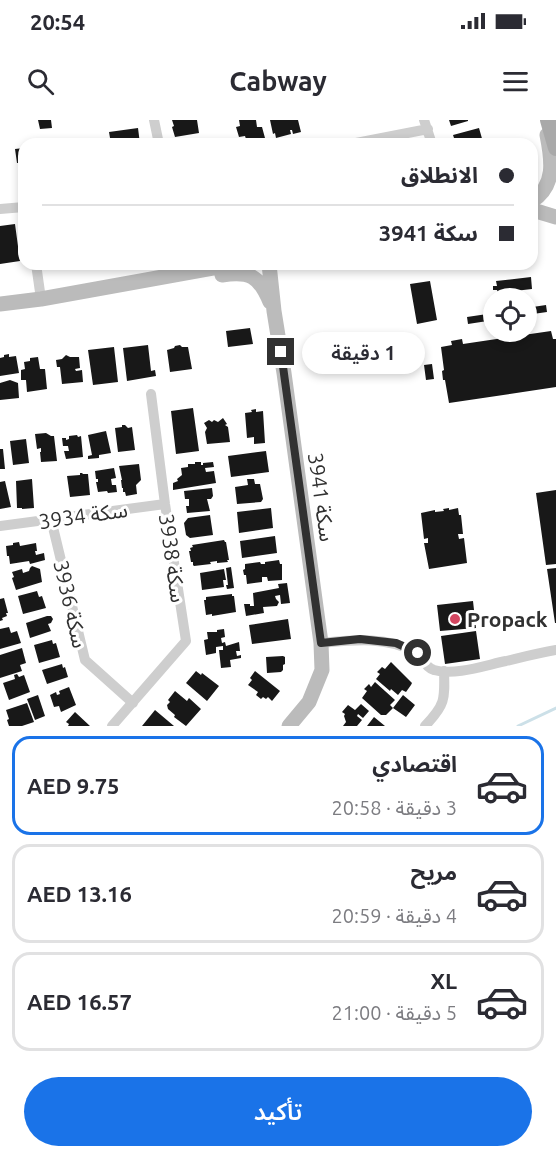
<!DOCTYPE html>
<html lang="ar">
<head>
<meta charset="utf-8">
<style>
  :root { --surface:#fff; --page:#f7f7f7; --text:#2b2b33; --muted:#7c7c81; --line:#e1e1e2; --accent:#1a73e8 }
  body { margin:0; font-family:Ubuntu,"Noto Sans Arabic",sans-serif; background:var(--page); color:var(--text); direction:rtl; height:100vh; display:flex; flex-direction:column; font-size:22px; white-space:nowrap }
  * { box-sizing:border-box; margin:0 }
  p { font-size:20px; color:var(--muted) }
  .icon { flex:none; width:33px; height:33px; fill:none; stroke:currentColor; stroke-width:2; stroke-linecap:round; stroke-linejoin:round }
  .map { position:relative; height:606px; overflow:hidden; direction:ltr }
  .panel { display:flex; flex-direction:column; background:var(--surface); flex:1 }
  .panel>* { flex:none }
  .guide { position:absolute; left:18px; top:18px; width:520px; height:132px; border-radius:18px; box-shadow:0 3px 9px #0003; direction:rtl; display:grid; align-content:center; height:132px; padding:0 24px; background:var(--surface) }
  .buttons { position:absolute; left:483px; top:168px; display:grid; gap:12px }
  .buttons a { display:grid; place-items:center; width:54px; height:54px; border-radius:50%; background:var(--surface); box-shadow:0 3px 9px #0003; font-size:30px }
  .end { position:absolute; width:27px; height:27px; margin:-14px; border:8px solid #313131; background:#fff; box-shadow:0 0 0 3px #fff }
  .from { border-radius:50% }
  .bubble { position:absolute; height:42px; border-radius:21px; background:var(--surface); box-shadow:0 3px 9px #0003; font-size:20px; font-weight:600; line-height:42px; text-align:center; direction:rtl }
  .guide b { display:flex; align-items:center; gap:21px; height:57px; font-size:22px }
  .guide b+b { border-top:2px solid var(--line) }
  .guide i { width:15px; height:15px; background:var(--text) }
  ul { padding:10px 0 0; list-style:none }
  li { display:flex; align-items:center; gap:18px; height:99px; margin:0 12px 9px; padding:0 12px; border:3px solid var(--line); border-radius:18px }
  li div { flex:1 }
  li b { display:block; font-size:22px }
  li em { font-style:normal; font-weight:600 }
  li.active { border-color:var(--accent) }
  li>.icon { width:54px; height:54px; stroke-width:1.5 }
  .primary-button { display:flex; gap:12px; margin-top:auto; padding:12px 24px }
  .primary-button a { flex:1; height:69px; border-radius:36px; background:var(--accent); color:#fff; font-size:24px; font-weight:600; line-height:69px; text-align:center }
  .status { display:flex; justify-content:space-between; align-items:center; height:42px; padding:0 30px; background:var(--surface); direction:ltr }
  .status svg { height:16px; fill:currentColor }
  header { display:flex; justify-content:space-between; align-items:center; height:78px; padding:0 24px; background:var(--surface); font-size:27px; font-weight:600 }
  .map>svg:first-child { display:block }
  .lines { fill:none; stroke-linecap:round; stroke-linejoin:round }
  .stream { stroke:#cce0e8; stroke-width:3 }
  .building { fill:#181818 }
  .street { stroke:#cecece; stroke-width:10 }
  .secondary { stroke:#bbb; stroke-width:15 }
  .primary { stroke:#a9a9a9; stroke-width:16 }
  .route { stroke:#313131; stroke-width:8 }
  .poi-dot { fill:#d44761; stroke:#fff; stroke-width:2 }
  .labels { text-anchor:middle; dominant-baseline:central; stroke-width:6; stroke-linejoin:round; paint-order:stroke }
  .street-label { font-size:21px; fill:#313131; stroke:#fff }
  .poi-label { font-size:21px; font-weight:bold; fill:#313131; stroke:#fff; text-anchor:start }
</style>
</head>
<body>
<div class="status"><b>20:54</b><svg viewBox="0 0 49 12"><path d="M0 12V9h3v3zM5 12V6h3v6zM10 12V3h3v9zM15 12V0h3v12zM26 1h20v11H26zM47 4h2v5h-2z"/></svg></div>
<header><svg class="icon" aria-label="menu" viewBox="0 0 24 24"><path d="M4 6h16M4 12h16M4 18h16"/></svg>Cabway<svg class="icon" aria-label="search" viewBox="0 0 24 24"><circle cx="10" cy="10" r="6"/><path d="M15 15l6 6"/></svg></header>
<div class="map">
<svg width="556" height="606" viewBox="0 0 556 606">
  <rect width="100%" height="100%" fill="#fff"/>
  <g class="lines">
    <path class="stream" d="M518,606L556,588"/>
  </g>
  <path class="building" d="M38,0H51L52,8L40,9Z
    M172,0H197L199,13L175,17L172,7L174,6Z
    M239,0H256L257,7H262L265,18L259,19L260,23L250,24V21L247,22L245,16L239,17L236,7L240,6Z
    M270,0H298L301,12L293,14L292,10H290L291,14L276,18L275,13L273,14Z
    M449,0H468V1L451,6Z
    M138,8L140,24H111L109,12Z
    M479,8L483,22L485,21L486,24H456L453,15Z
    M24,28V64L21,65L19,51H20L19,43H17L15,29Z
    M15,104L20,141L0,144V106Z
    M531,157L532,169L498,173L497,170H493V166H497L496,161Z
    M430,161L437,200L417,204L410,164Z
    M546,185L547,192L526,195V188Z
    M494,193V200L468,204L467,197Z
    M250,208L253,224L228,227L226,211Z
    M551,211L553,219H556V267L449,283L445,260H443L442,251L444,250L441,227L452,225L451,221L462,219L463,224Z
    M148,225L151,251L155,250L156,256L127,261L123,228Z
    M180,225L182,227H188L192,249L170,252L167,230L174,228L175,226Z
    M114,227L118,262L93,265L88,230Z
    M9,234V237L16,236L19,253L0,256V238L4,237V235Z
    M66,235L70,237H79L80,248L75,249L76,251L82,250L83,262L62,264L60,247H57L56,240L62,239Z
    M38,237L40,249H45L47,269L27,272L26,260H21V250L25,249L24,242L30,241V238Z
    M432,244L434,259L426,260L424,245Z
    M10,260L18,263L19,278L0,280V263Z
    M193,288L199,331L176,334L171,291Z
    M256,289V292L263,291L265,323L254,324V317L247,318L245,293L252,292L251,290Z
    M223,298L227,304L225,305L228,307L230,322L207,324L205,312L207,308L204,303L209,300L212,302L214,300L218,302Z
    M122,305H125L128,308L132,307L135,330L118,332L115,308L122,307Z
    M106,311L111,333L99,335V338L88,339V336L92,335L88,315Z
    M46,313L51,316H54L57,341L41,342L40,332H41V328L37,329L35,314Z
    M77,315L78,317L81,316L83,337L66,339L64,331H69L68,326H63L62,318H66V320L69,319V316Z
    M26,319L29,343L13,345L10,321Z
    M0,329H3L5,349H0Z
    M266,331L269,352L231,357L228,336Z
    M195,342H201V345H203V343L213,342L214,347L205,348L206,352L214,351L216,363L173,370V363L178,361L177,359L182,355L181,348L188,347V344H195Z
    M139,344L141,360L136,365L137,374L126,376L125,372H123V368H122L121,360H122L119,346Z
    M114,348L116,358L111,359L112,365H116L117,372L108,373L107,371L98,372L96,362H98V359H96L95,351Z
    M80,353H82L83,354H88L90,375L70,377L67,356L80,355Z
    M32,359L34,388L22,389V388H17L16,361Z
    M247,359H254L255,364H260L263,379L261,382L237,384L235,367L248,365Z
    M5,361L11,387L0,389V362Z
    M212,368L213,376L211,379H207L210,391L187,393L186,386H189V379H185L184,371Z
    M556,370V444L546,445L536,373Z
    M271,388L273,408L239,413L237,392Z
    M449,388V390L458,388L459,395H461L463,414H458L459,419L464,418L467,443L429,449L424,423H428V418L424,419L421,393L435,390V392L444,391L443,389Z
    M210,395L213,415L190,418L186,415L184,403L188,398Z
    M275,416L277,433L242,438L240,421Z
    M224,420L225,422H226L229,440H227L228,442L217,443V441L210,442L211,444L194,446L193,445V442H191L189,431H191L190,428L193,427L192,425Z
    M19,422L20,426L36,423L37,431H35L36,435L44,433L45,440L30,444L29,441L10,444L9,436H7L6,426L13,425V423Z
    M279,440L280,444H282V460L268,461L267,457H262V462L247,464L246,455H244L243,450L245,449V444L260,442L261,444H265V442Z
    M32,446L40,449L42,462L16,470L12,458L14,457L12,452L22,449L23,453L29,451L30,448Z
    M231,447L234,468L227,469L226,465H228L226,448Z
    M556,448V503H555L547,449Z
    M224,449L226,460H223L224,467L202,470L200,453Z
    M287,463L290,483L281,484L280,475L275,476L276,479L279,482L277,486L263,487L264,493L246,496L244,484H250V486H254L253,473L279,468L278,464Z
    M37,471L39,477L42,476L46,488L23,494L18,476Z
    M232,474V476H234L236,492L212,496V494L206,495L204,480H206V477Z
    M4,478L8,493H6L7,496L2,498L3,500L0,501V479Z
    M473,481L476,508L440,511L437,485Z
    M47,496H51L53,499L51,503L48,504L51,511L30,518L26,503Z
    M288,499L291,519L252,524L249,505Z
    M9,507L11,513L17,511L21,523L0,529V509Z
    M224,509L225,517L221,518L222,523L225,522L226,526L239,522L240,531H236L237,536L241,535V538L230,540L231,547L221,548L219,530H223V526L216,527V533L206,535L204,520L208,519L207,512H217V510Z
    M476,511L480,539L445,544L441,516Z
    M52,520L53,524L56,523L60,537L39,543L34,525Z
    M22,528L26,543L20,545L22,551L0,558V535Z
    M283,536L285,537V544L283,545V550L281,552L267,553L266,537Z
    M391,542L412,563L411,565L406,572L402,570L398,575L391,569L390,571L376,559L380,554L377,552L382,547L385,549Z
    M62,544L63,548L65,547L68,557L47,564L42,550Z
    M196,551L201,555L202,553L219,566L207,581L186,563Z
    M255,551L280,571L272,581L268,577L266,579L263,577L261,579L256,575L258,572L248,565L252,560L250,558Z
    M17,554L19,557L24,555L30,572L9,580L3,563L15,559L14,555Z
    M375,562L395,580L390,585L393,588L386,595H381L362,578L367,571L364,569L369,564L371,567Z
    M69,567L76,585L61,592L59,586L54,587L50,575L56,572L57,575L60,574L59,571Z
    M175,571L187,581L189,578L201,589L186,606L174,597L175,595L168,589L167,585L170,582L168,580Z
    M38,575L45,596L35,600L27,579Z
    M403,575L415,585L406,597L393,588Z
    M27,583L34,602L22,606H9L7,600L9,599L6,590Z
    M361,584L369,591L363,598L358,594L357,596L362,600L357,606H343L346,602L344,596L345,594L342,592L348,585L355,590Z
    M155,590L174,606H142Z
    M75,592L90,606H68L69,604L66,602Z
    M374,597L385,606H367Z"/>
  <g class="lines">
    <path class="street" d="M154,0L159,24
      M424,0L432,24
      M351,24L428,9
      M0,89L24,87
      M36,144L41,179
      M51,399L85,540L133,583
      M0,406L165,384
      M321,523C353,520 386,516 415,532C423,536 425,548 434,550C455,556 486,545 506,541C523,537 539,533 556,530
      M112,606L186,521L165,384L151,274
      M425,606C445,585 445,580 444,551"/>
    <path class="secondary" d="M532,81C556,66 552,40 547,15
      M532,91H536L556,97
      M269,144L274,191L284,253L321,523L322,550L309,582L289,606
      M222,155C249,151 259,155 270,182
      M0,184L41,179L235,144"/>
    <path class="primary" d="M548,0L556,28"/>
  </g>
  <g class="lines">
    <path class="route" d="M281,232L321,523L360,519L396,523L418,533"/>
  </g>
  <circle class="poi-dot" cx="455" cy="499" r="6"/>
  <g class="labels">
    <g class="street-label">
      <text transform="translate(322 377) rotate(82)">سكة 3941</text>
      <text transform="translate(83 395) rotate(-8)">سكة 3934</text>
      <text transform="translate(173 438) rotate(82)">سكة 3938</text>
      <text transform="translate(71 484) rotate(77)">سكة 3936</text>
    </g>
    <g class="poi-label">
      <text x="467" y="499">Propack</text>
    </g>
  </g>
</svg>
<div class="buttons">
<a><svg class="icon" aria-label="locate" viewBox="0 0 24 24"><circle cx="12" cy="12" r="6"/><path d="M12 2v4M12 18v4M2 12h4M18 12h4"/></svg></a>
</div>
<i class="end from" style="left:418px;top:533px"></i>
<i class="end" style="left:281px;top:232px"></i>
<div class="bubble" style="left:302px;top:212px;width:123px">1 دقيقة</div>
<div class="guide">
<b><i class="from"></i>الانطلاق</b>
<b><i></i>سكة 3941</b>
</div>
</div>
<section class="panel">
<ul>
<li class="active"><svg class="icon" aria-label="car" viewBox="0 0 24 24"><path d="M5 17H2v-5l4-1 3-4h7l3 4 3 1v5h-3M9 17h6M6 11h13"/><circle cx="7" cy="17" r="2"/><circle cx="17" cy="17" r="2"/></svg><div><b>اقتصادي</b><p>3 دقيقة · 20:58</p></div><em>AED 9.75</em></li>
<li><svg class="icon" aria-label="car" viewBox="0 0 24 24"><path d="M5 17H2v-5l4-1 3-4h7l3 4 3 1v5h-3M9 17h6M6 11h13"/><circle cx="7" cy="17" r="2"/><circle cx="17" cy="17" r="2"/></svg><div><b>مريح</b><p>4 دقيقة · 20:59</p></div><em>AED 13.16</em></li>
<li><svg class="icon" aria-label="car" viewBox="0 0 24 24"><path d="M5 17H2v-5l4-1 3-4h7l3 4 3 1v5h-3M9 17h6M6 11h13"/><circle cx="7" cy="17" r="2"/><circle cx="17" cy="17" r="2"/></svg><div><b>XL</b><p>5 دقيقة · 21:00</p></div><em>AED 16.57</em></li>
</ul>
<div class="primary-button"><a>تأكيد</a></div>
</section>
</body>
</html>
